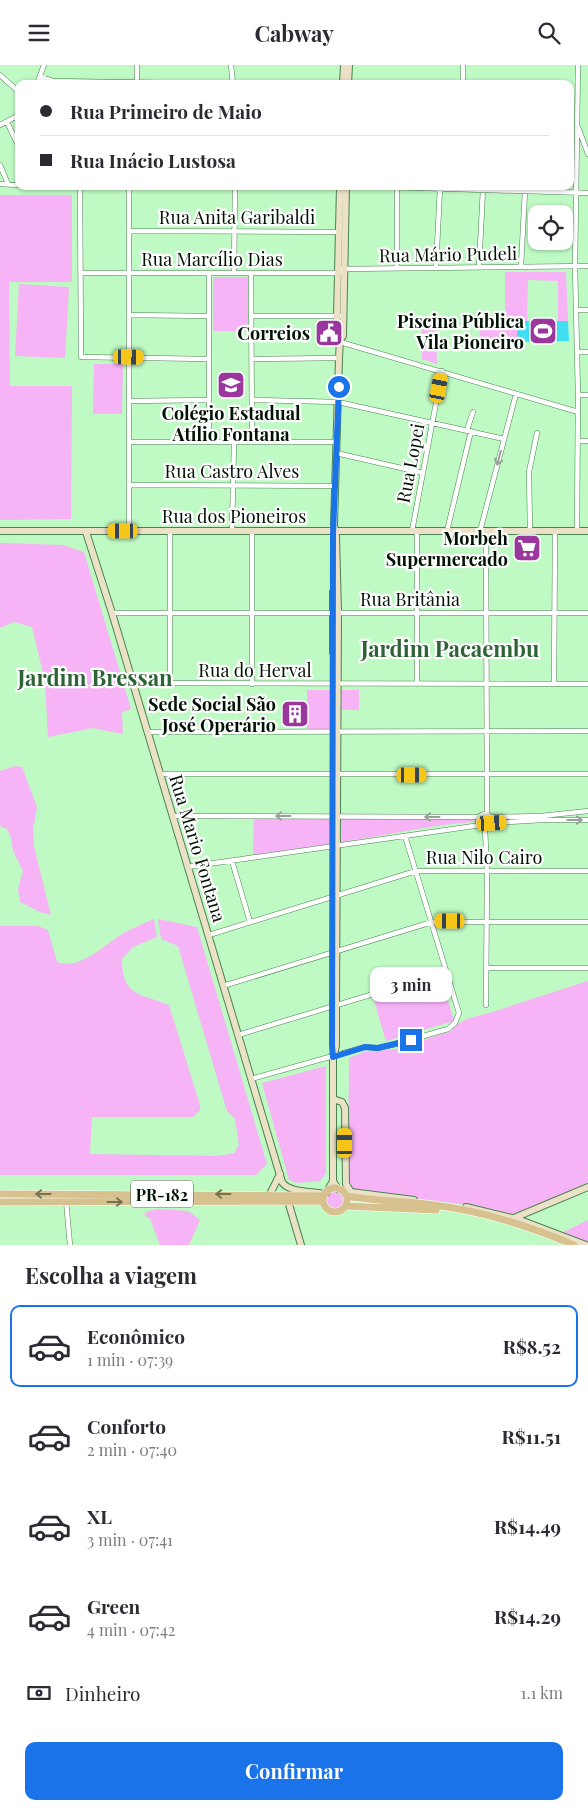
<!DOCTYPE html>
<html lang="pt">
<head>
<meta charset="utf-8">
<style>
  :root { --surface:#fff; --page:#f7f7f7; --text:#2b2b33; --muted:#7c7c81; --line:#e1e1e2; --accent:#1a73e8 }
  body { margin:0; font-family:"Playfair Display",serif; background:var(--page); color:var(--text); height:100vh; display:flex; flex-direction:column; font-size:19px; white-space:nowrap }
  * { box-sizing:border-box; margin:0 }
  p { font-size:16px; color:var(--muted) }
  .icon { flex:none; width:28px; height:28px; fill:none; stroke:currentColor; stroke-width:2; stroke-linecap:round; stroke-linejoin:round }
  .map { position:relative; height:1180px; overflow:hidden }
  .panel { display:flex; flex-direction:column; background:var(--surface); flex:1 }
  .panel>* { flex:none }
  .hud { position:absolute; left:15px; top:15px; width:559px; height:110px; border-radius:10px; box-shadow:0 1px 4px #0004; display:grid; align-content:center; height:110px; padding:0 25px; background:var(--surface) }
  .controls { position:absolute; left:528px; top:140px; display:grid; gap:10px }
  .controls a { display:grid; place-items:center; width:45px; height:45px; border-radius:10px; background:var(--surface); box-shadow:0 1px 4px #0004; font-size:25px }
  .end { position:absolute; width:22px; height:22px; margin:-11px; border:6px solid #1a73e8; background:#fff; box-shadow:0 0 0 2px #fff }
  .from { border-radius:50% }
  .bubble { position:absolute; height:35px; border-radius:10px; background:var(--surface); box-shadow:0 1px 4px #0004; font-size:16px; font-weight:700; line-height:35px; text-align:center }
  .car { position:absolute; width:15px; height:30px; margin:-15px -8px; border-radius:6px; box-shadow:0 0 4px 1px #0007; background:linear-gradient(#f5c518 24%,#345 0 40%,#f5c518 0 76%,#345 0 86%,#f5c518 0) }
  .hud b { display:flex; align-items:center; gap:18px; height:48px; font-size:19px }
  .hud b+b { border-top:1px solid var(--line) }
  .hud i { width:12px; height:12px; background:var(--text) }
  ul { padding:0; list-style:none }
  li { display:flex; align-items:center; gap:15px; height:82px; margin:0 10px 8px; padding:0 15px; border:2px solid transparent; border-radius:10px }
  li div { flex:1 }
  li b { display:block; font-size:19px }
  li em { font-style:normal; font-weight:700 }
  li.selected { border-color:var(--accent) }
  li>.icon { width:45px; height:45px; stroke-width:1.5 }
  h2 { padding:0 25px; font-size:22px; line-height:60px }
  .pay { display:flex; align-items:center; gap:12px; height:55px; padding:0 25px; font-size:19px }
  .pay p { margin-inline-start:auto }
  .cta { display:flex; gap:10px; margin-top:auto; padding:10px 25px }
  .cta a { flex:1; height:58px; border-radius:10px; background:var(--accent); color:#fff; font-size:20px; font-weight:700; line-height:58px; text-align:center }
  header { display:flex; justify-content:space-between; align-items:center; height:65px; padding:0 25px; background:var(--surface); font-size:22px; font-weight:700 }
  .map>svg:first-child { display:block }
  .green { fill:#f6b3f6 }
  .water { fill:#3fdff1 }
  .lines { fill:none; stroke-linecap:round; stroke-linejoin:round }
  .street-casing { stroke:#4c8251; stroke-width:5.5 }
  .secondary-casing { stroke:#4c8251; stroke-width:8 }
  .primary-casing { stroke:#fff; stroke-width:8 }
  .street { stroke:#fff; stroke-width:4.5 }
  .secondary { stroke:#ebe1c7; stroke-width:6 }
  .primary { stroke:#d7c28f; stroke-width:7 }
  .oneway { stroke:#99a09a }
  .oneway2 { stroke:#767350 }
  .route { stroke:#1a73e8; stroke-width:6 }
  .labels { text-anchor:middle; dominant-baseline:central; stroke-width:4.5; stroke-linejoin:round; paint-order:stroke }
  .shield { fill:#fff; stroke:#4c594e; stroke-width:1 }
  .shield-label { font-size:16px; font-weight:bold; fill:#001202 }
  .street-label { font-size:18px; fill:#001202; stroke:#fff }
  .poi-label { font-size:18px; font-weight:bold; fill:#001202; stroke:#fff; text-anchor:end }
  .district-label { font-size:22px; font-weight:bold; fill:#2e6435; stroke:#fff }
</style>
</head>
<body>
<header><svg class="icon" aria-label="menu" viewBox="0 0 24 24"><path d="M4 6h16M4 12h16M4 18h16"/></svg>Cabway<svg class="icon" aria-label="search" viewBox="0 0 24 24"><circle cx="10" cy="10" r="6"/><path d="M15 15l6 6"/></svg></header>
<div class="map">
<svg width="588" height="1180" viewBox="0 0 588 1180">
  <rect width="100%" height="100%" fill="#bff9c3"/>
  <path class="green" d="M0,130H72V217H9L10,321H72L71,454L0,455Z
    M505,207H566L568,256H558V216L528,215L527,256L517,257V277H480V258H475V251H505Z
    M213,212H248V266H213Z
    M19,219L69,222L65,293L15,291Z
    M422,255H434V257H436L437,299L422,294Z
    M94,299H123L122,349H93Z
    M0,478L63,480L84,487L131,644L122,647L123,669L93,663L48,672L45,616L32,562L14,557L0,563Z
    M307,625H330V664H307Z
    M342,625H359V645H342Z
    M15,701L22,702L37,742L33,764L34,782L51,850L40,847L20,837L18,824L23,806L13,786L11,773L7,764L0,761V706Z
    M401,752H473V757C428,760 385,771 341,777V753L373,754Z
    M254,754H330V779L253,790Z
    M154,854L157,872L133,882L122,894C122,932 140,928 169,940L200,1040V1045L193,1052H92L90,1089L218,1091L234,1088L239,1080L235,1054L227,1046L178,881L161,874L158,854L197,862L267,1099L256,1110H0V861H38L48,865L57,897C80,906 104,880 122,869C132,863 143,859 154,854Z
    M441,912L454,956L386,976L373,932Z
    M588,916V1117L523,1148L517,1150L467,1140L353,1125L350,1121L348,1108L349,993L364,987L396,984L451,966L457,959L469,953L489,948Z
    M326,1001V1108L320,1116L297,1118L289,1115L262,1018Z
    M327 1135a8 8 0 1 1 16 0a8 8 0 1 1-16 0Z
    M159,1144L188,1146L200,1155L189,1180H160L150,1154L144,1150L148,1146Z
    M588,1155V1180L559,1169Z"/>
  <path class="water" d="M517,256H568L569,276L517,277Z"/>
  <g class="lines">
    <defs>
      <path id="street" d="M231,0L233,19
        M0,10L19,27
        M40,12L53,16L233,19
        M37,19L44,0
        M137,19V0
        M463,19V0
        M7,57L19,82
        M0,60L19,50
        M578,62L588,89
        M0,100L8,119
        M0,119L19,120
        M80,121L81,292L209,294
        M179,121L389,122L588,128
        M129,166L340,167
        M521,201L525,126
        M436,202L440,123
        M479,202L483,124
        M397,203V122
        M342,204L588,201
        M81,208H340
        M209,208V377
        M234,208L235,121
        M251,208L252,377
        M576,245H588
        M129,250L209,251
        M251,251H340
        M340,277L578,347
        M577,287H588
        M252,294L339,293
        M578,330H588
        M252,335L338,337L504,374
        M129,336L209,335
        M467,365L473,347
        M578,376H588
        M129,377H336
        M336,388L423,408
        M129,420L335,421
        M170,466V618
        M232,466L234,377
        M412,466L442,306
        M447,466L471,366
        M480,466L516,329
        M486,466L487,750
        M530,466L529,407L537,368
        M577,466L578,330L575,201L578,0
        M129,467V121
        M112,548H588
        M132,618L588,619
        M252,619V466
        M417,619V466
        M554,619L555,466
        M147,667L588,666
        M160,709H588
        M478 756a7 7 0 1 1 14 0a7 7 0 1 1-14 0Z
        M172,751L481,752
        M490,752L541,751L588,746
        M492,758L542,755H588
        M485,763L487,806L486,940
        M232,796L250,857
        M187,802L481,760
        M209,870L416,806H588
        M487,903H588
        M223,921L432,857H588
        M238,970L446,907
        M251,1014L365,982L377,983L392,980L448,964L455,958L459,948L405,771
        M66,1135L70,1180"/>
      <path id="secondary" d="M343,19L344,0
        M348,19L349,0
        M340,121L337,251L338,271L340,275
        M0,466H588
        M86,467L112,548L282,1117C289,1128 312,1126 325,1129
        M333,527V587
        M333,990V1116L338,1124
        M333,992L336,981V941L338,548L336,471L334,460L339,293L340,275L343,271L346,121
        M333,1034L342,1037L345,1043L346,1119L351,1127L414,1135
        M327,1127L333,1116
        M270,1129L280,1109
        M288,1136L301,1180
        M466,1142L520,1155L586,1180
        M514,1153L588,1122"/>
      <path id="primary" d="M323 1135a12 12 0 1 1 24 0a12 12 0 1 1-24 0Z
        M0,1129L324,1131
        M346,1131C375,1136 405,1136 434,1140C483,1146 529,1161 574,1180
        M0,1137L323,1136
        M346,1141L436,1145"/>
    </defs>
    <use href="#street" class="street-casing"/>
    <use href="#secondary" class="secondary-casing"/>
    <use href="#primary" class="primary-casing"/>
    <use href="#street" class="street"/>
    <use href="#secondary" class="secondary"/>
    <use href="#primary" class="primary"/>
  </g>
  <defs><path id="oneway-shaft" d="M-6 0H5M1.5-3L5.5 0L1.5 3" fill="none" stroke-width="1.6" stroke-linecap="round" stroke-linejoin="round" transform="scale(1.25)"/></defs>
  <g class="oneway">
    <use href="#oneway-shaft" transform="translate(499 393) rotate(105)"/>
    <use href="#oneway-shaft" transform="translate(283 751) rotate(-180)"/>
    <use href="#oneway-shaft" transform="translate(432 752) rotate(180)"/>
    <use href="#oneway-shaft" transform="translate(575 755)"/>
  </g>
  <g class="oneway2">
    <use href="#oneway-shaft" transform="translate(43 1129) rotate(180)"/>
    <use href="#oneway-shaft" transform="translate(223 1129) rotate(-180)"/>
    <use href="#oneway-shaft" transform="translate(115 1137)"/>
  </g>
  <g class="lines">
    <path class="route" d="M339,322L333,469L332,981L333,992L365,982L378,983L411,975"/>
  </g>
  <defs>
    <symbol id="stadium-square" viewBox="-11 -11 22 22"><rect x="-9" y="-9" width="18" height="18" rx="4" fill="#9a379d" stroke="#fff"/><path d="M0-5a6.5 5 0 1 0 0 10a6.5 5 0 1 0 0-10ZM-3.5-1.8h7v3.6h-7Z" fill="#fff"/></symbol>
    <symbol id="civic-square" viewBox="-11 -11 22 22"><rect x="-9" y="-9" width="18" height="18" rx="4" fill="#9a379d" stroke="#fff"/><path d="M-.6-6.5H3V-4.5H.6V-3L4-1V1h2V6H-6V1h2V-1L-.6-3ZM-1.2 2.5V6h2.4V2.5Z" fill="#fff"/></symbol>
    <symbol id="school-square" viewBox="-11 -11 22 22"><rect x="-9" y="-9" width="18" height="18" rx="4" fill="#9a379d" stroke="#fff"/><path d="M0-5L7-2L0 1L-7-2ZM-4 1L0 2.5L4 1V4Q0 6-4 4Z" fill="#fff"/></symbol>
    <symbol id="supermarket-square" viewBox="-11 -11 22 22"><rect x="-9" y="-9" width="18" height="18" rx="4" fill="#9a379d" stroke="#fff"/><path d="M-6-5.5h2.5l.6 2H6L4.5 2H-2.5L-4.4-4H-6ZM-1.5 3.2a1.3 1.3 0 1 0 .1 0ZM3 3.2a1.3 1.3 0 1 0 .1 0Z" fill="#fff"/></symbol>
    <symbol id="building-square" viewBox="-11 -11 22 22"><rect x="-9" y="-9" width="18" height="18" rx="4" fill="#9a379d" stroke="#fff"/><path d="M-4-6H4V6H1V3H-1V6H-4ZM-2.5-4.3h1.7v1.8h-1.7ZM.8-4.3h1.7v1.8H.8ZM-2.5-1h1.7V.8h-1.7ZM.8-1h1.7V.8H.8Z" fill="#fff"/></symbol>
  </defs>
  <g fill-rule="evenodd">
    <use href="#stadium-square" x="527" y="250" width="32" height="32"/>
    <use href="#civic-square" x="313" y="252" width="32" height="32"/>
    <use href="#school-square" x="215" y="304" width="32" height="32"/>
    <use href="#supermarket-square" x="511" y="467" width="32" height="32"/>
    <use href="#building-square" x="279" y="633" width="32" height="32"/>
  </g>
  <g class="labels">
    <rect class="shield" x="131" y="1115.5" width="62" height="27" rx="4"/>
    <g class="shield-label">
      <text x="162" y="1129">PR-182</text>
    </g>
    <g class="street-label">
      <text x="237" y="152">Rua Anita Garibaldi</text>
      <text transform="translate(448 189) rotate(-1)">Rua Mário Pudeli</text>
      <text x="212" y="194">Rua Marcílio Dias</text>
      <text transform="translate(410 398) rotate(-79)">Rua Lopei</text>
      <text x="232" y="406">Rua Castro Alves</text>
      <text x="234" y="451">Rua dos Pioneiros</text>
      <text x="410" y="534">Rua Britânia</text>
      <text x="255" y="605">Rua do Herval</text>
      <text transform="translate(198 783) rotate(73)">Rua Mario Fontana</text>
      <text x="484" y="792">Rua Nilo Cairo</text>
    </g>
    <g class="poi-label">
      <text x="524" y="256">Piscina Pública<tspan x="524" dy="21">Vila Pioneiro</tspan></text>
      <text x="310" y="268">Correios</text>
      <text x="231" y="348" text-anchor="middle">Colégio Estadual<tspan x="231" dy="21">Atílio Fontana</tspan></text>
      <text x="508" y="473">Morbeh<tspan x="508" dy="21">Supermercado</tspan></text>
      <text x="276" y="639">Sede Social São<tspan x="276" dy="21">José Operário</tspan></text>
    </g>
    <g class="district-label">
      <text x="450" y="583">Jardim Pacaembu</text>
      <text x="95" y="612">Jardim Bressan</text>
    </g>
  </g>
</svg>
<div class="controls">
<a><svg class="icon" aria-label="locate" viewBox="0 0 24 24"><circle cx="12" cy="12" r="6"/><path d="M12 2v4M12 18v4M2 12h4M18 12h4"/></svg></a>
</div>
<i class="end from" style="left:339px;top:322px"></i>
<i class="end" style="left:411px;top:975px"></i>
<div class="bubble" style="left:370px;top:902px;width:82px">3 min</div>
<i class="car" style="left:129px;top:292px;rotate:91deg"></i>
<i class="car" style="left:439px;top:323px;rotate:11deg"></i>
<i class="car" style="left:123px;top:466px;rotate:270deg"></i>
<i class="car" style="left:412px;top:710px;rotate:90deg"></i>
<i class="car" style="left:492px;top:758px;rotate:87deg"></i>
<i class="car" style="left:450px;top:856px;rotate:270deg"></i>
<i class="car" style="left:345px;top:1078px;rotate:0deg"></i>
<div class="hud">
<b><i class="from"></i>Rua Primeiro de Maio</b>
<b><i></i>Rua Inácio Lustosa</b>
</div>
</div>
<section class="panel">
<h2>Escolha a viagem</h2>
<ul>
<li class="selected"><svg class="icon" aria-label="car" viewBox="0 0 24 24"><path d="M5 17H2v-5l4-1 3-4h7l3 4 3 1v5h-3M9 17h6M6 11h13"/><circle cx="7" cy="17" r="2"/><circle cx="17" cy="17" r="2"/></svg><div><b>Econômico</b><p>1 min · 07:39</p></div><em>R$8.52</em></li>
<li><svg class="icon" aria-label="car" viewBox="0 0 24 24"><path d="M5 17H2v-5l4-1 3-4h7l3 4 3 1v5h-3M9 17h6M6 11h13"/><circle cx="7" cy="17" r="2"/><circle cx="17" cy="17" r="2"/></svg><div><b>Conforto</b><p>2 min · 07:40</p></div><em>R$11.51</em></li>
<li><svg class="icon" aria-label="car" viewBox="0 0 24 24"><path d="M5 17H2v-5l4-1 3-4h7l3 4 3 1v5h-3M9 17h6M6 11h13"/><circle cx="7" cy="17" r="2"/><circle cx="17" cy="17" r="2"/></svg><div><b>XL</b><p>3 min · 07:41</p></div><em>R$14.49</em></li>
<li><svg class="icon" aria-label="car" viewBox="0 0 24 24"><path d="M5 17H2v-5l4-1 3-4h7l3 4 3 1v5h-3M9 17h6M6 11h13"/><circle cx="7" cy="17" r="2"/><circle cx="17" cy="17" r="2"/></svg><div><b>Green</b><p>4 min · 07:42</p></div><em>R$14.29</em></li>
</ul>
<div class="pay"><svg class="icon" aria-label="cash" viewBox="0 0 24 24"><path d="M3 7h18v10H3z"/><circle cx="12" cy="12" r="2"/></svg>Dinheiro<p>1.1 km</p></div>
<div class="cta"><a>Confirmar</a></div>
</section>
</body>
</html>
